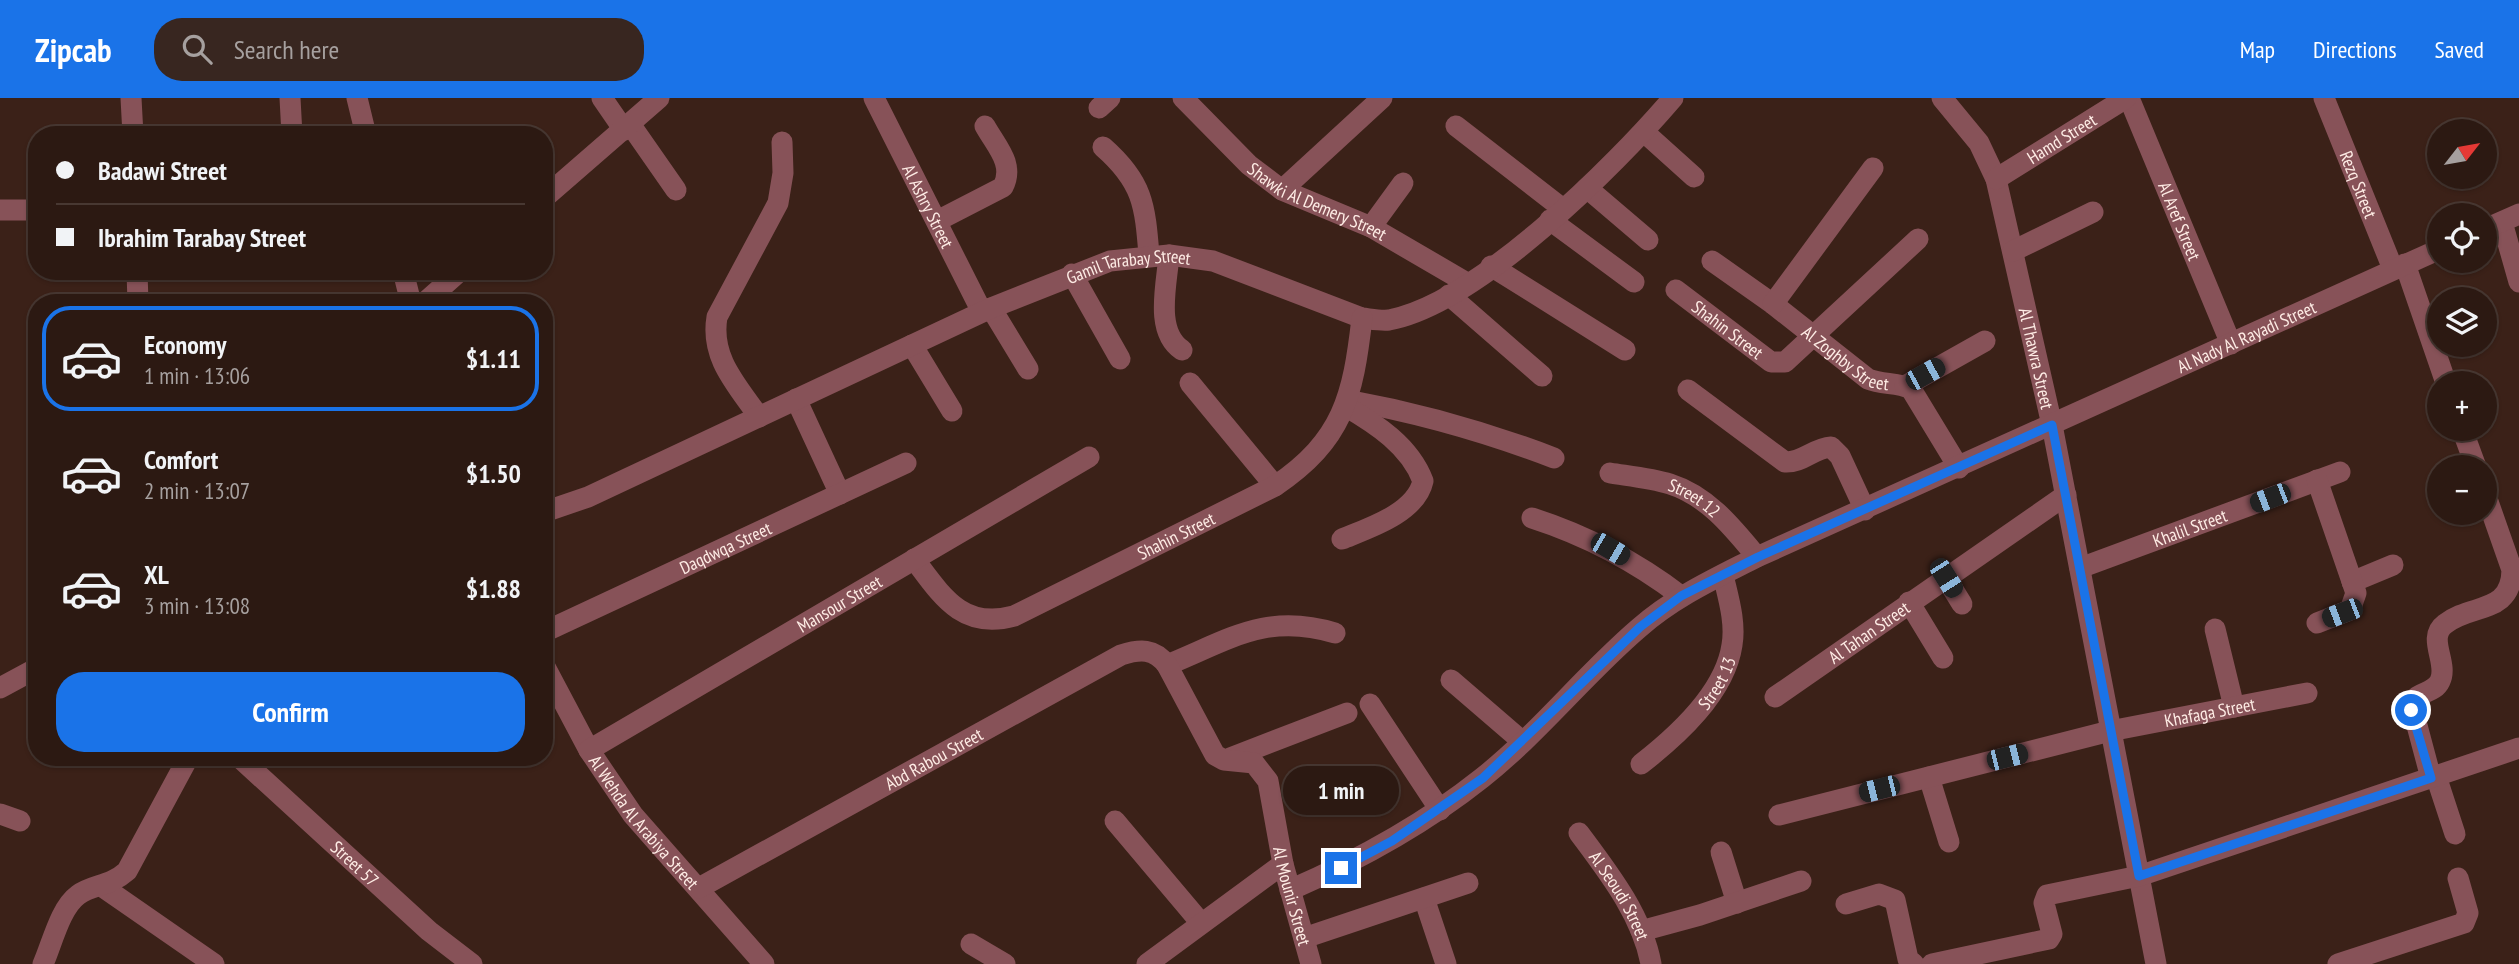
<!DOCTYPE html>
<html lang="en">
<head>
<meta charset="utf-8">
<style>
  :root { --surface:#2c1912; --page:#382620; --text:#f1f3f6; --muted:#a6a09f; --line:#483832; --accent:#1a73e8 }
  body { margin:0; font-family:"PT Sans Narrow",sans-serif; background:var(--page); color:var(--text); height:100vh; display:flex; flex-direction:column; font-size:26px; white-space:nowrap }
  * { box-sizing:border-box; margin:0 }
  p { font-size:23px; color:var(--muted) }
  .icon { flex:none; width:38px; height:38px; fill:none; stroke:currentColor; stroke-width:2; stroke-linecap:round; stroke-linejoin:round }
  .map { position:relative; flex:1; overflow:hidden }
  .sheet { position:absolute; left:28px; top:196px; width:525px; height:472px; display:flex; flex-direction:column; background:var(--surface); border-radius:28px; box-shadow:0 2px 5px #0004,0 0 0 2px var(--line) }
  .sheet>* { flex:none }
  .top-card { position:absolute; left:28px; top:28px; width:525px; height:154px; border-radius:28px; box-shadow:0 2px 5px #0004,0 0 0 2px var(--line); display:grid; align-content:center; height:154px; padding:0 28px; background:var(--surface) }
  .needle { width:46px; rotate:59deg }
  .buttons { position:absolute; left:2427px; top:21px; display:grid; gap:14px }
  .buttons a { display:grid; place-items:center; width:70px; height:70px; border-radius:50%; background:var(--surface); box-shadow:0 2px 5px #0004,0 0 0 2px var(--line); font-size:35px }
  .end { position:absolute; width:32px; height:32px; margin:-16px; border:9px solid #1a73e8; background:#fff; box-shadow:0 0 0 4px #fff }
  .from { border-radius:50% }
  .bubble { position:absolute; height:49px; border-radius:24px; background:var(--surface); box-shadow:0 2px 5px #0004,0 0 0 2px var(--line); font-size:23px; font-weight:600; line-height:49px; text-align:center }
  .car { position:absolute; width:21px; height:42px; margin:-21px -10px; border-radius:9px; box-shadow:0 0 5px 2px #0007; background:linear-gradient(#222 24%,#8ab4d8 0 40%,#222 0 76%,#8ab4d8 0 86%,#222 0) }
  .top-card b { display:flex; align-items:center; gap:24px; height:66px; font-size:26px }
  .top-card b+b { border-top:2px solid var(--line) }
  .top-card i { width:18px; height:18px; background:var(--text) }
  ul { padding:12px 0 0; list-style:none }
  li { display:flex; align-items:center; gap:21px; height:105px; margin:0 14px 10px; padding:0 14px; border:4px solid transparent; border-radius:28px }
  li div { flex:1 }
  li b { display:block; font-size:26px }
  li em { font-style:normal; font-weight:600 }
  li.current { border-color:var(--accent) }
  li>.icon { width:63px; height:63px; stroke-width:1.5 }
  .cta { display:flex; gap:14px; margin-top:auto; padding:14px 28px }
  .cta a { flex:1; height:80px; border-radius:28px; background:var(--accent); color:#fff; font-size:28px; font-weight:600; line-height:80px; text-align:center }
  header { display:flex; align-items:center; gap:42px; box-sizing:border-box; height:98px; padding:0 35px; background:var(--accent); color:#fff }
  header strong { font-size:33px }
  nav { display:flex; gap:38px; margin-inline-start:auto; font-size:24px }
  .search { width:490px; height:63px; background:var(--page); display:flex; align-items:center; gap:18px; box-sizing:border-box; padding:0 24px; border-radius:28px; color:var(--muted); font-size:26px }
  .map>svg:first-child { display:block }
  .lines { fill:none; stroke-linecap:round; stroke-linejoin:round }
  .minor { stroke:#875258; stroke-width:21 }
  .route { stroke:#1a73e8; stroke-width:9 }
  .labels { text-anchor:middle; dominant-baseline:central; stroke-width:5; stroke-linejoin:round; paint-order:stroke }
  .street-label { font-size:18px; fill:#feece5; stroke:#1a0e0a }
</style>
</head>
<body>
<header>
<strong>Zipcab</strong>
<div class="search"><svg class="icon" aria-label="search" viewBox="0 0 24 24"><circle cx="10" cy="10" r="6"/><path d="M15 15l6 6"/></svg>Search here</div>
<nav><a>Map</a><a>Directions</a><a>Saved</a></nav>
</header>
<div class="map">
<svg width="2519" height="866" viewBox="0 0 2519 866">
  <rect width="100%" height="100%" fill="#3b2118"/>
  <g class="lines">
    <g class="minor">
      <path d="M131,0L133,37"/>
      <path d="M290,0L292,37"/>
      <path d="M357,0L366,37"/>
      <path d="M602,0L624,32"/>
      <path id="s1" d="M874,0L982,214"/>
      <path id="s2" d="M1183,0L1249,67L1282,92L1371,129L1467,185"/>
      <path id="s3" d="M1942,0L1979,45L1996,81L2052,327L2156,866"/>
      <path id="s4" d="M2129,0L2231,246"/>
      <path id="s5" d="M2324,0L2393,171"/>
      <path d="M1099,10L1110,0"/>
      <path d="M630,26L676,92"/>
      <path d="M1456,28L1563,111"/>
      <path d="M1644,34L1694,79"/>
      <path d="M1103,49C1143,84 1145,107 1149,157"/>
      <path id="s6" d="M1996,81L2126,0"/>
      <path d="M1587,90L1648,142"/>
      <path d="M1282,92L1382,0"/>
      <path d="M544,100L659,0"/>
      <path d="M0,112H37"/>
      <path d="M1550,122L1634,184"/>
      <path d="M937,123L1003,89C1015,66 996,48 985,28"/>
      <path d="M2502,124L2519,184"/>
      <path d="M1371,129L1403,85"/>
      <path d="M2485,131L2519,116"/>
      <path d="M2013,153L2093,114"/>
      <path d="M1169,157C1167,186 1154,233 1182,252"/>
      <path id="s7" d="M1712,163L1773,206L1868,281C1882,287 1899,284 1911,291L1959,370"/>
      <path d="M2405,166L2446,285"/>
      <path d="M1491,168L1625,252"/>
      <path d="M137,173L138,205"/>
      <path d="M403,173L411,205"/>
      <path d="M1072,176L1120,261"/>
      <path id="s8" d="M1676,192L1771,264H1785L1918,141"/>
      <path d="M1449,197L1542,278"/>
      <path d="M424,205L460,173"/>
      <path d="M1773,206L1873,70"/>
      <path d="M991,210L1028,271"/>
      <path d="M912,247L952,313"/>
      <path d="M1190,285L1275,388"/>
      <path d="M1905,288L1985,243"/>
      <path d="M1688,292L1785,364C1802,365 1814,350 1831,349L1840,358L1865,412"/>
      <path d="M796,301L840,396"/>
      <path d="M1347,302C1419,315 1486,334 1554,360"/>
      <path d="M759,319C737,287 710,260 717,219L778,105L783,75L782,44"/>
      <path d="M2462,331L2476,369"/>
      <path id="s9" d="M1610,375C1629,378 1651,380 1670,386C1708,398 1733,430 1757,459"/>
      <path id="s10" d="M544,414L588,399L991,210L1110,163L1169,157L1213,163L1362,220C1371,221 1381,223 1389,222C1478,205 1615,68 1673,0"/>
      <path d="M1532,420C1588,438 1635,463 1681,498"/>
      <path d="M1342,441C1369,430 1416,415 1423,383C1410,348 1376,326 1345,308"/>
      <path id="s11" d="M914,461C942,498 962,532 1014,518L1275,388C1343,342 1353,299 1362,220"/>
      <path id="s12" d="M2080,470L2340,374"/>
      <path d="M1946,480L1962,506"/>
      <path d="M2352,484L2393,467"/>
      <path d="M1909,504L1943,560"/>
      <path d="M2317,525L2350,512L2356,495L2317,382"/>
      <path d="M2215,531L2234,609"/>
      <path id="s13" d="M544,534L906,365"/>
      <path id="s14" d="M544,567L589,652L633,717L764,866"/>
      <path d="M1167,567C1229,542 1266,514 1335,535"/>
      <path d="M1451,582L1523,644"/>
      <path d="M0,590L37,570"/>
      <path id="s15" d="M1775,599L2066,397"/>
      <path d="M1370,606L1440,712"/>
      <path id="s16" d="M589,652L1089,359"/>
      <path id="s17" d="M240,660L429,833L472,866"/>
      <path d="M1230,660L1347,615"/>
      <path id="s18" d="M1641,666C1677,638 1725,595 1732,547C1736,524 1728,499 1723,477"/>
      <path d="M2436,678L2455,736"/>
      <path d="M1929,679L1949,744"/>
      <path d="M2431,680L2411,605C2418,593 2434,596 2440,583C2449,565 2426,540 2445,526C2471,505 2511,517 2512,472L2485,395"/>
      <path d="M0,716L20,723"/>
      <path id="s19" d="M1779,717L2110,633L2307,595"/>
      <path d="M1115,723L1201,825"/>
      <path id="s20" d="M1579,735C1608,774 1642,817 1651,866"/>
      <path d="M1721,754L1737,805"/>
      <path d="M103,789L214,866"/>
      <path id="s21" d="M699,790L1121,557C1140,551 1154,550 1167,567L1215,657L1224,662L1254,665L1268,683L1283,766L1311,866"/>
      <path id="s22" d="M1290,792C1359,762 1423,727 1482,680C1539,635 1584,577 1639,530C1674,499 1716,480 1757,459L2440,151"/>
      <path d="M1424,800L1446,866"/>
      <path d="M1846,806L1879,796L1895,802L1908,861L1914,866"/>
      <path d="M1641,833L1700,817L1801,783"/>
      <path d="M1304,840L1468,785"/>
      <path d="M971,846L1005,866"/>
      <path d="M43,866C52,846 60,810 78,797C93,786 109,789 127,773L188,660"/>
      <path d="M1147,866L1283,766"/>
      <path d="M1932,866L2049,841L2052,836L2044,805L2047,797L2139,778L2519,650"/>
      <path d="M2338,866L2464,825L2468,815L2458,780"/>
    </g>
  </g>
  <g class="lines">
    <path class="route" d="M1341,770L1392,743L1483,680L1640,529L1681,498L1758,459L2052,327L2139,778L2431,680L2411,612"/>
  </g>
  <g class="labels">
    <g class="street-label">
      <text stroke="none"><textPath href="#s6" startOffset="77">Hamd Street</textPath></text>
      <text stroke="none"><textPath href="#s5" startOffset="93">Rezq Street</textPath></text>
      <text stroke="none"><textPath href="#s2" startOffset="172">Shawki Al Demery Street</textPath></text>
      <text stroke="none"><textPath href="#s1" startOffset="121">Al Ashry Street</textPath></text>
      <text stroke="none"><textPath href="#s4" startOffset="133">Al Aref Street</textPath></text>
      <text stroke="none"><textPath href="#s10" startOffset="637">Gamil Tarabay Street</textPath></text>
      <text stroke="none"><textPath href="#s8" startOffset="65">Shahin Street</textPath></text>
      <text stroke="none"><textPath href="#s22" startOffset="1115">Al Nady Al Rayadi Street</textPath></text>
      <text stroke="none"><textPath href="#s7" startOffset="166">Al Zoghby Street</textPath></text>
      <text stroke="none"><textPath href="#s3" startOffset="282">Al Thawra Street</textPath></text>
      <text stroke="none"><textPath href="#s9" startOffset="89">Street 12</textPath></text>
      <text stroke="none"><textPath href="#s12" startOffset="117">Khalil Street</textPath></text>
      <text stroke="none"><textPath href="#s11" startOffset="306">Shahin Street</textPath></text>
      <text stroke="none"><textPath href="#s13" startOffset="200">Daqdwqa Street</textPath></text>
      <text stroke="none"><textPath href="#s16" startOffset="290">Mansour Street</textPath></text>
      <text stroke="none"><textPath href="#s15" startOffset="114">Al Tahan Street</textPath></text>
      <text stroke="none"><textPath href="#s18" startOffset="112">Street 13</textPath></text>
      <text stroke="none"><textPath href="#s19" startOffset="443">Khafaga Street</textPath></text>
      <text stroke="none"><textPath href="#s21" startOffset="268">Abd Rabou Street</textPath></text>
      <text stroke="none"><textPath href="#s14" startOffset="187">Al Wehda Al Arabiya Street</textPath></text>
      <text stroke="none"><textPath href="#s17" startOffset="156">Street 57</textPath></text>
      <text stroke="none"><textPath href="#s21" startOffset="816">Al Mounir Street</textPath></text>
      <text stroke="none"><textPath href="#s20" startOffset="75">Al Seoudi Street</textPath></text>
    </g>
  </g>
</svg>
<div class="buttons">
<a><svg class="needle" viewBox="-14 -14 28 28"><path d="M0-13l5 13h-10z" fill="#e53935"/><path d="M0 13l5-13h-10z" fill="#a6a09f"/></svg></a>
<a><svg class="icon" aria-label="locate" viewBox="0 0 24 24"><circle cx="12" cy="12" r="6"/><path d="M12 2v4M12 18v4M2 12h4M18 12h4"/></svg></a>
<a><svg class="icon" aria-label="layers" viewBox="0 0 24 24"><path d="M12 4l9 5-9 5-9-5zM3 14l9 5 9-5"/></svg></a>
<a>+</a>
<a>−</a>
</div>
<i class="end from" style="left:2411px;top:612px"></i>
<i class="end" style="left:1341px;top:770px"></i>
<div class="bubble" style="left:1283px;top:668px;width:116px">1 min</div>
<i class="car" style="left:1925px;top:276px;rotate:61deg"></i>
<i class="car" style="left:2270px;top:400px;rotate:249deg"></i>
<i class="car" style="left:1610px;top:451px;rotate:120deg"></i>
<i class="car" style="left:1946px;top:480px;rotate:148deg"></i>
<i class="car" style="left:2342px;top:515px;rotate:249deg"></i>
<i class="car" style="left:2007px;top:659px;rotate:76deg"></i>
<i class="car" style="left:1879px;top:691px;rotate:256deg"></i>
<div class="top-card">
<b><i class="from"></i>Badawi Street</b>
<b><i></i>Ibrahim Tarabay Street</b>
</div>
<section class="sheet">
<ul>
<li class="current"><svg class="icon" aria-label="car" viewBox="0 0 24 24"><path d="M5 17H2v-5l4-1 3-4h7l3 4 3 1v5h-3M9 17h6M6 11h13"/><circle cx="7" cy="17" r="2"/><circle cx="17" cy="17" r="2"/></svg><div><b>Economy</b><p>1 min · 13:06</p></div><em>$1.11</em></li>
<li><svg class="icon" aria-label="car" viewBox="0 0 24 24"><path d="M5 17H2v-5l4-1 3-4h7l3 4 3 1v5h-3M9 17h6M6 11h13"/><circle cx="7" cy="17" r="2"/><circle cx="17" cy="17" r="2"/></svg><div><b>Comfort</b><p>2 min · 13:07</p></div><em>$1.50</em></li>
<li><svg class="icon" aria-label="car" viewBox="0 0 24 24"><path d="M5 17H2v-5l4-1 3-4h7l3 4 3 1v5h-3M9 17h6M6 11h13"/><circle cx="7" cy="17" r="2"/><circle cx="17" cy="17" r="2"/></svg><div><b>XL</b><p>3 min · 13:08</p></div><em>$1.88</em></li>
</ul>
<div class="cta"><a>Confirm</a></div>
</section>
</div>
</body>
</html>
